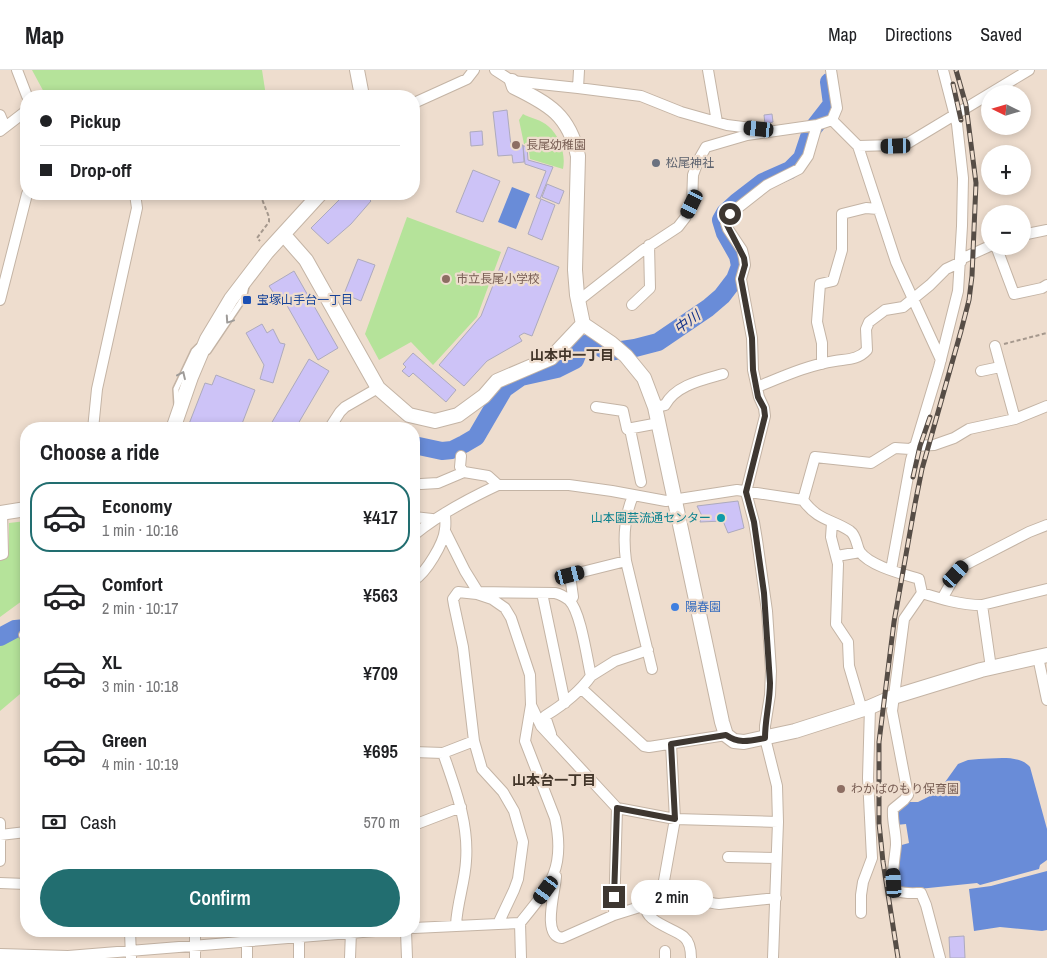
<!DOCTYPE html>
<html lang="en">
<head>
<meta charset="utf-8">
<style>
  :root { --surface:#fff; --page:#f6f6f6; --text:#202124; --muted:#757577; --line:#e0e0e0; --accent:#226e70 }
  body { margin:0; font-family:"Archivo Narrow","Noto Sans JP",sans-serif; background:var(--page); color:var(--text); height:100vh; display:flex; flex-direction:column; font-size:19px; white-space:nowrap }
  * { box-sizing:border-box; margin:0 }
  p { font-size:16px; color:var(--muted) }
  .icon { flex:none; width:28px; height:28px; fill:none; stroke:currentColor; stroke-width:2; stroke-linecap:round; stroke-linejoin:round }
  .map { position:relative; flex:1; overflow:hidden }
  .side { position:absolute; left:20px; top:352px; width:400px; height:515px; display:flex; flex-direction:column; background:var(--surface); border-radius:20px; box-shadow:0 2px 8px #0003 }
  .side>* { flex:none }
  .banner { position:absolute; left:20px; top:20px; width:400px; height:110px; border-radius:20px; box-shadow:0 2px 8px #0003; display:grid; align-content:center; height:110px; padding:0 20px; background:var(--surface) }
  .needle { width:32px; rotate:275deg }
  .controls { position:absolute; left:981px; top:15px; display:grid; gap:10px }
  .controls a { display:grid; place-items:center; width:50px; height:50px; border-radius:50%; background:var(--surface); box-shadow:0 2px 8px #0003; font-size:25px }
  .end { position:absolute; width:22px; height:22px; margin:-11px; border:6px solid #3e3731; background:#fff; box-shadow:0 0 0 2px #fff }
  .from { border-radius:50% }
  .bubble { position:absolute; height:35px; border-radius:18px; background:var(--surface); box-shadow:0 2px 8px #0003; font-size:16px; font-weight:600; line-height:35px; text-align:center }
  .car { position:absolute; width:15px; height:30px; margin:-15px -8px; border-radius:6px; box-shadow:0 0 4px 1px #0007; background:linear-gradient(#222 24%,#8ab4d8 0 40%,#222 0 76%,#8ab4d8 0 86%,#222 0) }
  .banner b { display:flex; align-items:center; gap:18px; height:48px; font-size:19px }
  .banner b+b { border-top:1px solid var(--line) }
  .banner i { width:12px; height:12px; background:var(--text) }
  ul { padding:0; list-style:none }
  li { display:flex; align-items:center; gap:15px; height:70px; margin:0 10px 8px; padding:0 10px; border:2px solid transparent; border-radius:20px }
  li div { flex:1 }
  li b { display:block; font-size:19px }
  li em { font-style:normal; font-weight:600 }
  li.current { border-color:var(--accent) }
  li>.icon { width:45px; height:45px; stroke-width:1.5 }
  h2 { padding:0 20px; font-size:22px; line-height:60px }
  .pay { display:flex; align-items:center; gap:12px; height:55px; padding:0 20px; font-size:19px }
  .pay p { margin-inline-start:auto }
  .action { display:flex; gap:10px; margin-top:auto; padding:10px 20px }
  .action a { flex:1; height:58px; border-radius:30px; background:var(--accent); color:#fff; font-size:20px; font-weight:600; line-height:58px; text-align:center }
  header { display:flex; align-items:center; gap:30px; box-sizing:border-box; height:70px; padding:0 25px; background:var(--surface); border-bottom:1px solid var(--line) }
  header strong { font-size:24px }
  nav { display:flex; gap:28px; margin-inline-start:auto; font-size:18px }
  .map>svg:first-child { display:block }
  .green { fill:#b5e39a }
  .water { fill:#698cd8 }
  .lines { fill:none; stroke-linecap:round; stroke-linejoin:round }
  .river { stroke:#698cd8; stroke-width:18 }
  .building { fill:#cdc3f7; stroke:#adaabd }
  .lane-casing { stroke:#c4b4a5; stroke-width:8 }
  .street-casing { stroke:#c4b4a5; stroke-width:12 }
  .secondary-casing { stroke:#c4b4a5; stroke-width:16 }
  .path { stroke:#a5988d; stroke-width:2; stroke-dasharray:4 2.5; stroke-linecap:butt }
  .lane { stroke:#fff; stroke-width:5 }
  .street { stroke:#fff; stroke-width:10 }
  .secondary { stroke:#fff; stroke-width:14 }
  .rail-casing { stroke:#564d46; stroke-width:5 }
  .rail { stroke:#eeddce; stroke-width:3; stroke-dasharray:9; stroke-linecap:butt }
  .oneway { stroke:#9e9b98 }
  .route { stroke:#3e3731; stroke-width:6 }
  .education-dot { fill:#8d6e63; stroke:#eeddce; stroke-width:2 }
  .worship-dot { fill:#6b7280; stroke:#eeddce; stroke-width:2 }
  .transit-dot { fill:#1a4fb4; stroke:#eeddce; stroke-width:2 }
  .culture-dot { fill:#0f9aa8; stroke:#eeddce; stroke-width:2 }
  .shop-dot { fill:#3f7fe0; stroke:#eeddce; stroke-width:2 }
  .labels { text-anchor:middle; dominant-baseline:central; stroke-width:4.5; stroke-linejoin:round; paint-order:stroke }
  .education-label { font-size:12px; fill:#785e54; stroke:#eeddce; text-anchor:start }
  .worship-label { font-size:12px; fill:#5b616d; stroke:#eeddce; text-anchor:start }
  .transit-label { font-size:12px; fill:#164399; stroke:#eeddce; text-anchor:start }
  .culture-label { font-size:12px; fill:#0d838f; stroke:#eeddce; text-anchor:end }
  .shop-label { font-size:12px; fill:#366cbe; stroke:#eeddce; text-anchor:start }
  .water-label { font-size:14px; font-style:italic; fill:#123088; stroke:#eeddce }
  .neighbourhood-label { font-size:14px; font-weight:bold; fill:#43362a; stroke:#eeddce }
</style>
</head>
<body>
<header>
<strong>Map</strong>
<nav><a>Map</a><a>Directions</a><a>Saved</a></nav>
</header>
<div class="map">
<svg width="1047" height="888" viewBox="0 0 1047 888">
  <rect width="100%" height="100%" fill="#eeddce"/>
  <path class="green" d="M32,0H262L266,26H46Z
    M523,44C530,48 542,50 548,56C560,66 566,84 563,99L530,89L528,74H524L519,50Z
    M407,147L501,182L477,247L433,295L411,272L379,290L365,264Z
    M26,451V528L0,547V491L9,485V453Z
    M11,566L21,568L26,574V619L0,641V575Z"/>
  <path class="water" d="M512,117L530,124L516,159L498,152Z
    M979,689C994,689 1019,684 1030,697L1047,759V790L1040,795L1039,799L980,815L977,813L909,820H904L897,815L898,776L909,773L906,754L896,755L895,743L906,732H918L938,722L958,694L968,690Z
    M1047,801V860L1042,861L1000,857L974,861L969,819L991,816Z"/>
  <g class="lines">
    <path class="river" d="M414,375L442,381L452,380L464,374L476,367L504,319L521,307L557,299L575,290L580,277L585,274H594L608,282L635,278L658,272L708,238L722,226L735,209L740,196L738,186L725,163L721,150L725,143L737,132L763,112L790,100L802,88L811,61L832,34L829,12
      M0,567L15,559L26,558"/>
  </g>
  <path class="building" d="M507,40L511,76L523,75L524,92L513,93L512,85L498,86L493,42Z
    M772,44L773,52L765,54L764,45Z
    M482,61L483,75L471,76L470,62Z
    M523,76H527L528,90L553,97L540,129L536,127L546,101L525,94Z
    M473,100L500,111L483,152L456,142Z
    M547,114L564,121L559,134L542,127Z
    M345,124H364L371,131L351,154L328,174L311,158Z
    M541,129L555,135L542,170L528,164Z
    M508,177L559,197L532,266L524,263L519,266L522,271L487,291L464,316L439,295L481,246Z
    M358,189L375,195L361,231L344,224Z
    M294,201L338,278L318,290L281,225L277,228L269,216Z
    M262,254L267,263L273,259L280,273L285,274L273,313L260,309L264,295L246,263Z
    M413,283L456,320L446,332L413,303L409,307L402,301L406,297L403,294Z
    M309,289L329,301L295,359H268Z
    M216,305L255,320L240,359H187L205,313L212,315Z
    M738,431L744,458L728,463L723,451L700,452L702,446L697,436Z
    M964,866L965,888H950L949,867Z"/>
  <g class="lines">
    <defs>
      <path id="lane" d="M208,281L243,229L246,216
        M177,335L176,319L194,281L198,277"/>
      <path id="street" d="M17,0L27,26
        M495,0L512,11L578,18L579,0
        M708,0L717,52
        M831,0L837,38L832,50L858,76L896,192L941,290
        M578,18L641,26L681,42L727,55L759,59
        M414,33L467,9L474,0
        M0,45L5,57
        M0,61L26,41
        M858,76L896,75L908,73L1029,0
        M1022,165L1047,160
        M996,176L1014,224L1042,218L1047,215
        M961,189L990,176
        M0,230L27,124
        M578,231L643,180L678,157L685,148L692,134L693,105L698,91L706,77L747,65L817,55
        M632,235L650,218L649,175
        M995,276L1015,349
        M822,294V273L817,252L820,214L833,211L842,180V144L866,138L878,139
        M981,301L1000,297
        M757,317C782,307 808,295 835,291C847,289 858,290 867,280L866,259L869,252L885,240L903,237L930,215L946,199L961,192
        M596,337L623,341L627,359L659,353
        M655,337L665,335C676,315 702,310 723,304
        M93,359L97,319L137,138L135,124
        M329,359L340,342L345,337L378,318
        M630,359L641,412
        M461,386L460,397L464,402L488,406L498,415H569L612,421L666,431L737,420L803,430C818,451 832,449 850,461C857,466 856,475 860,482C870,496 903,504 919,509L922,523
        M421,414L438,413L464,402
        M633,426C624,447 623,468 626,491L652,599
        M803,430L815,387L871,393L895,378L910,379L915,376L934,375L954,368L969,359L1015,349L1047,336
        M414,447L432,449
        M832,453L831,467L838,494L836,554L848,572L849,596L862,640
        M445,461L465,501L478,522L555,523C560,524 565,527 569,530C581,542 587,589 591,606L615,591L648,580
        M414,465C439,444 468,429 498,415
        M0,485L3,484L2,442
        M837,486L860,482
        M891,500L911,390L939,297L958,221L962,156L963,108L957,54L943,0
        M414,510C426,503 444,473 445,459C446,454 445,448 445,443
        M542,523L565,633
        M942,529L956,504L963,496L1029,462L1047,455
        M570,531L573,527L570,505L626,491
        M982,535L991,598
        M24,565L26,564
        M1038,587L1047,630
        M582,619L644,676L649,677L726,665
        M531,635L525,671L555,748C566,799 550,816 520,853L498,854L514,820L518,809L523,772L514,741L503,722L482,699L474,671L463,577L454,535L453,529L458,522L477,524L492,529L505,538L511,548L530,605L531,635L541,656L617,738L614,845
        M551,664L545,646C563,635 579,623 591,606
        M414,682L443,683L474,671
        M443,683C455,718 469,753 466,791C465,812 457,833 456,855
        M617,738L675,749L778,752
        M0,753V791
        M414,755L461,737
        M0,765L26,762
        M728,787L776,788
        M556,806C556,819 541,866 562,868L614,845L646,835
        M0,813L26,814
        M662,822L675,749L671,674
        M861,843V825L863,812L872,788L868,708L870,637
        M520,853L521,888
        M414,858L498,854
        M130,861L131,888
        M195,861V888
        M247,861V888
        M406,861L407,888
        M299,862V888
        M665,881V888
        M0,884L68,886
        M68,888V886L375,861
        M350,888L351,861
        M691,888C691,880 690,872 684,867C674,858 640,851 647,833C649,828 654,825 658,823C676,817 701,833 719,834L776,828
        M773,888L778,752L777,716L765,668V656L770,625L771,601L767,541L757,470L754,452L746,422L765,346L764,338L759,327L753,300L752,268L741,209L745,195L744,188L742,180L728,159L726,153L730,144L767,115L799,99L808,86L817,55L832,50
        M940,888L926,835L921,823C915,823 903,824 898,821C888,815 896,784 896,774C896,762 892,751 893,739L904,730L908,725L892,641L904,549L922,523C941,529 961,535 982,535L1047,519"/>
      <path id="secondary" d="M357,0L362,26
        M512,11L514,17C549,34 569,45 578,86L575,200L577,225L583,254
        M284,165L306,190L378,318L409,345L435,351L458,345L484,326L497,311L551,288L583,254L611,273L626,286L644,308L655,337L722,652L726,665L734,671L744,672L795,661L870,637L893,627L981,600L1047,585
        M173,359L191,307L207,269L231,229L267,182L320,124
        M0,443L26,439"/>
    </defs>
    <use href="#lane" class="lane-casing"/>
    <use href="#street" class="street-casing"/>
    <use href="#secondary" class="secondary-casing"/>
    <path class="path" d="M260,124L269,147V152L257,168L260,171
      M1004,274L1047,263"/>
    <use href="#lane" class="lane"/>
    <use href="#street" class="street"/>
    <use href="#secondary" class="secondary"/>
    <defs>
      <path id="rail" d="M953,14L961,50
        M913,407L920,376L930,347
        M898,888L883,792L879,753V672L894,552L915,434L922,399L961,261L969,230L972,206L976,113L966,35L956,0"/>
    </defs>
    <use href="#rail" class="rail-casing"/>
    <use href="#rail" class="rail"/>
  </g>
  <defs><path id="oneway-chevron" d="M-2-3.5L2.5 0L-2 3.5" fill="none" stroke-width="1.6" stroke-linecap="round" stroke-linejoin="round" transform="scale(1.25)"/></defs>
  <g class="oneway">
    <use href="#oneway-chevron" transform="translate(229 250) rotate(124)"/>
    <use href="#oneway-chevron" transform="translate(182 305) rotate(-65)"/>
  </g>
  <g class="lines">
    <path class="route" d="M614,827L617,738L675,749L671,674L726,665C739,674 749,671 765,668C765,649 770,632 770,613L764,523L754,452L746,422L765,346L764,338L758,327L753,300L752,268L741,209L745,195L744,188L726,153L730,144"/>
  </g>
  <g class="education-dot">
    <circle cx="516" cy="75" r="5"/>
    <circle cx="446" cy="209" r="5"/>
    <circle cx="841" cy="719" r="5"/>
  </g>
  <circle class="worship-dot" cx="656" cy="93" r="5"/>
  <rect class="transit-dot" x="242" y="225" width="10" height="10" rx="2.5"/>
  <circle class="culture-dot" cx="721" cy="448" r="5"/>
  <circle class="shop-dot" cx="675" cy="537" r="5"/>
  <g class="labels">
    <g class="education-label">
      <text x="526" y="75">長尾幼稚園</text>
      <text x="456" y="209">市立長尾小学校</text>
      <text x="851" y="719">わかばのもり保育園</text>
    </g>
    <g class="worship-label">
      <text x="666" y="93">松尾神社</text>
    </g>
    <g class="transit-label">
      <text x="257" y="230">宝塚山手台一丁目</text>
    </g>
    <g class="culture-label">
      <text x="711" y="448">山本園芸流通センター</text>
    </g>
    <g class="shop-label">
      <text x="685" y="537">陽春園</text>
    </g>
    <g class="water-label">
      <text transform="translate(687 252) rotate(-36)">中川</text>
    </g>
    <g class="neighbourhood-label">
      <text x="572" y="285">山本中一丁目</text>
      <text x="554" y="710">山本台一丁目</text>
    </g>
  </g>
</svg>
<div class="controls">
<a><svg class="needle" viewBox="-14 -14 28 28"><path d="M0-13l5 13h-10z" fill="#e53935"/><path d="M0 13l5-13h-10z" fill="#757577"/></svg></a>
<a>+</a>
<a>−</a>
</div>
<i class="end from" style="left:730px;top:144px"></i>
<i class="end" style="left:614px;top:827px"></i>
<div class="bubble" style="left:631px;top:810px;width:82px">2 min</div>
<i class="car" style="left:759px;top:59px;rotate:276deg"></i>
<i class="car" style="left:896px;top:76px;rotate:269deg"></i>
<i class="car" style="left:692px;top:134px;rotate:206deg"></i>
<i class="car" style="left:956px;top:504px;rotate:42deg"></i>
<i class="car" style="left:570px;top:505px;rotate:76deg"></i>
<i class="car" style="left:894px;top:813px;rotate:356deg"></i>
<i class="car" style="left:546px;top:820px;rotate:216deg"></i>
<div class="banner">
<b><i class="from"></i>Pickup</b>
<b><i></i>Drop-off</b>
</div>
<section class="side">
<h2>Choose a ride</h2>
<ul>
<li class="current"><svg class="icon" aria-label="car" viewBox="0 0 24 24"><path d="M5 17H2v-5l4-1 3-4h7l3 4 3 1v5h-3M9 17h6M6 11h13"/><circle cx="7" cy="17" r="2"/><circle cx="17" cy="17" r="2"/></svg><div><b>Economy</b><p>1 min · 10:16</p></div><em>¥417</em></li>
<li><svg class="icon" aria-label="car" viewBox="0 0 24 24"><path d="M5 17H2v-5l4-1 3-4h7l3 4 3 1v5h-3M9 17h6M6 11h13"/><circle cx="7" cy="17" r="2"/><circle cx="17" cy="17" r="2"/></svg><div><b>Comfort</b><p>2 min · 10:17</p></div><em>¥563</em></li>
<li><svg class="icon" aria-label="car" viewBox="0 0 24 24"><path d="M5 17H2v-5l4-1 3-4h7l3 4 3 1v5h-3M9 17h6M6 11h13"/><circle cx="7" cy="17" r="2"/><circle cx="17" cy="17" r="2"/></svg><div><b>XL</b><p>3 min · 10:18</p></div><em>¥709</em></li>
<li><svg class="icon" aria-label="car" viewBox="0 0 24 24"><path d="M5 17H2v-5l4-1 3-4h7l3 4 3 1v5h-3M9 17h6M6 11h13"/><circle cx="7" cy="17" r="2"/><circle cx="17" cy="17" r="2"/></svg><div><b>Green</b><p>4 min · 10:19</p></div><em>¥695</em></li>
</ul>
<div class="pay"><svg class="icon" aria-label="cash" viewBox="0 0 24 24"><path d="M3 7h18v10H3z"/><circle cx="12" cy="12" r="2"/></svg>Cash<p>570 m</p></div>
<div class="action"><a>Confirm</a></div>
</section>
</div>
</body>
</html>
